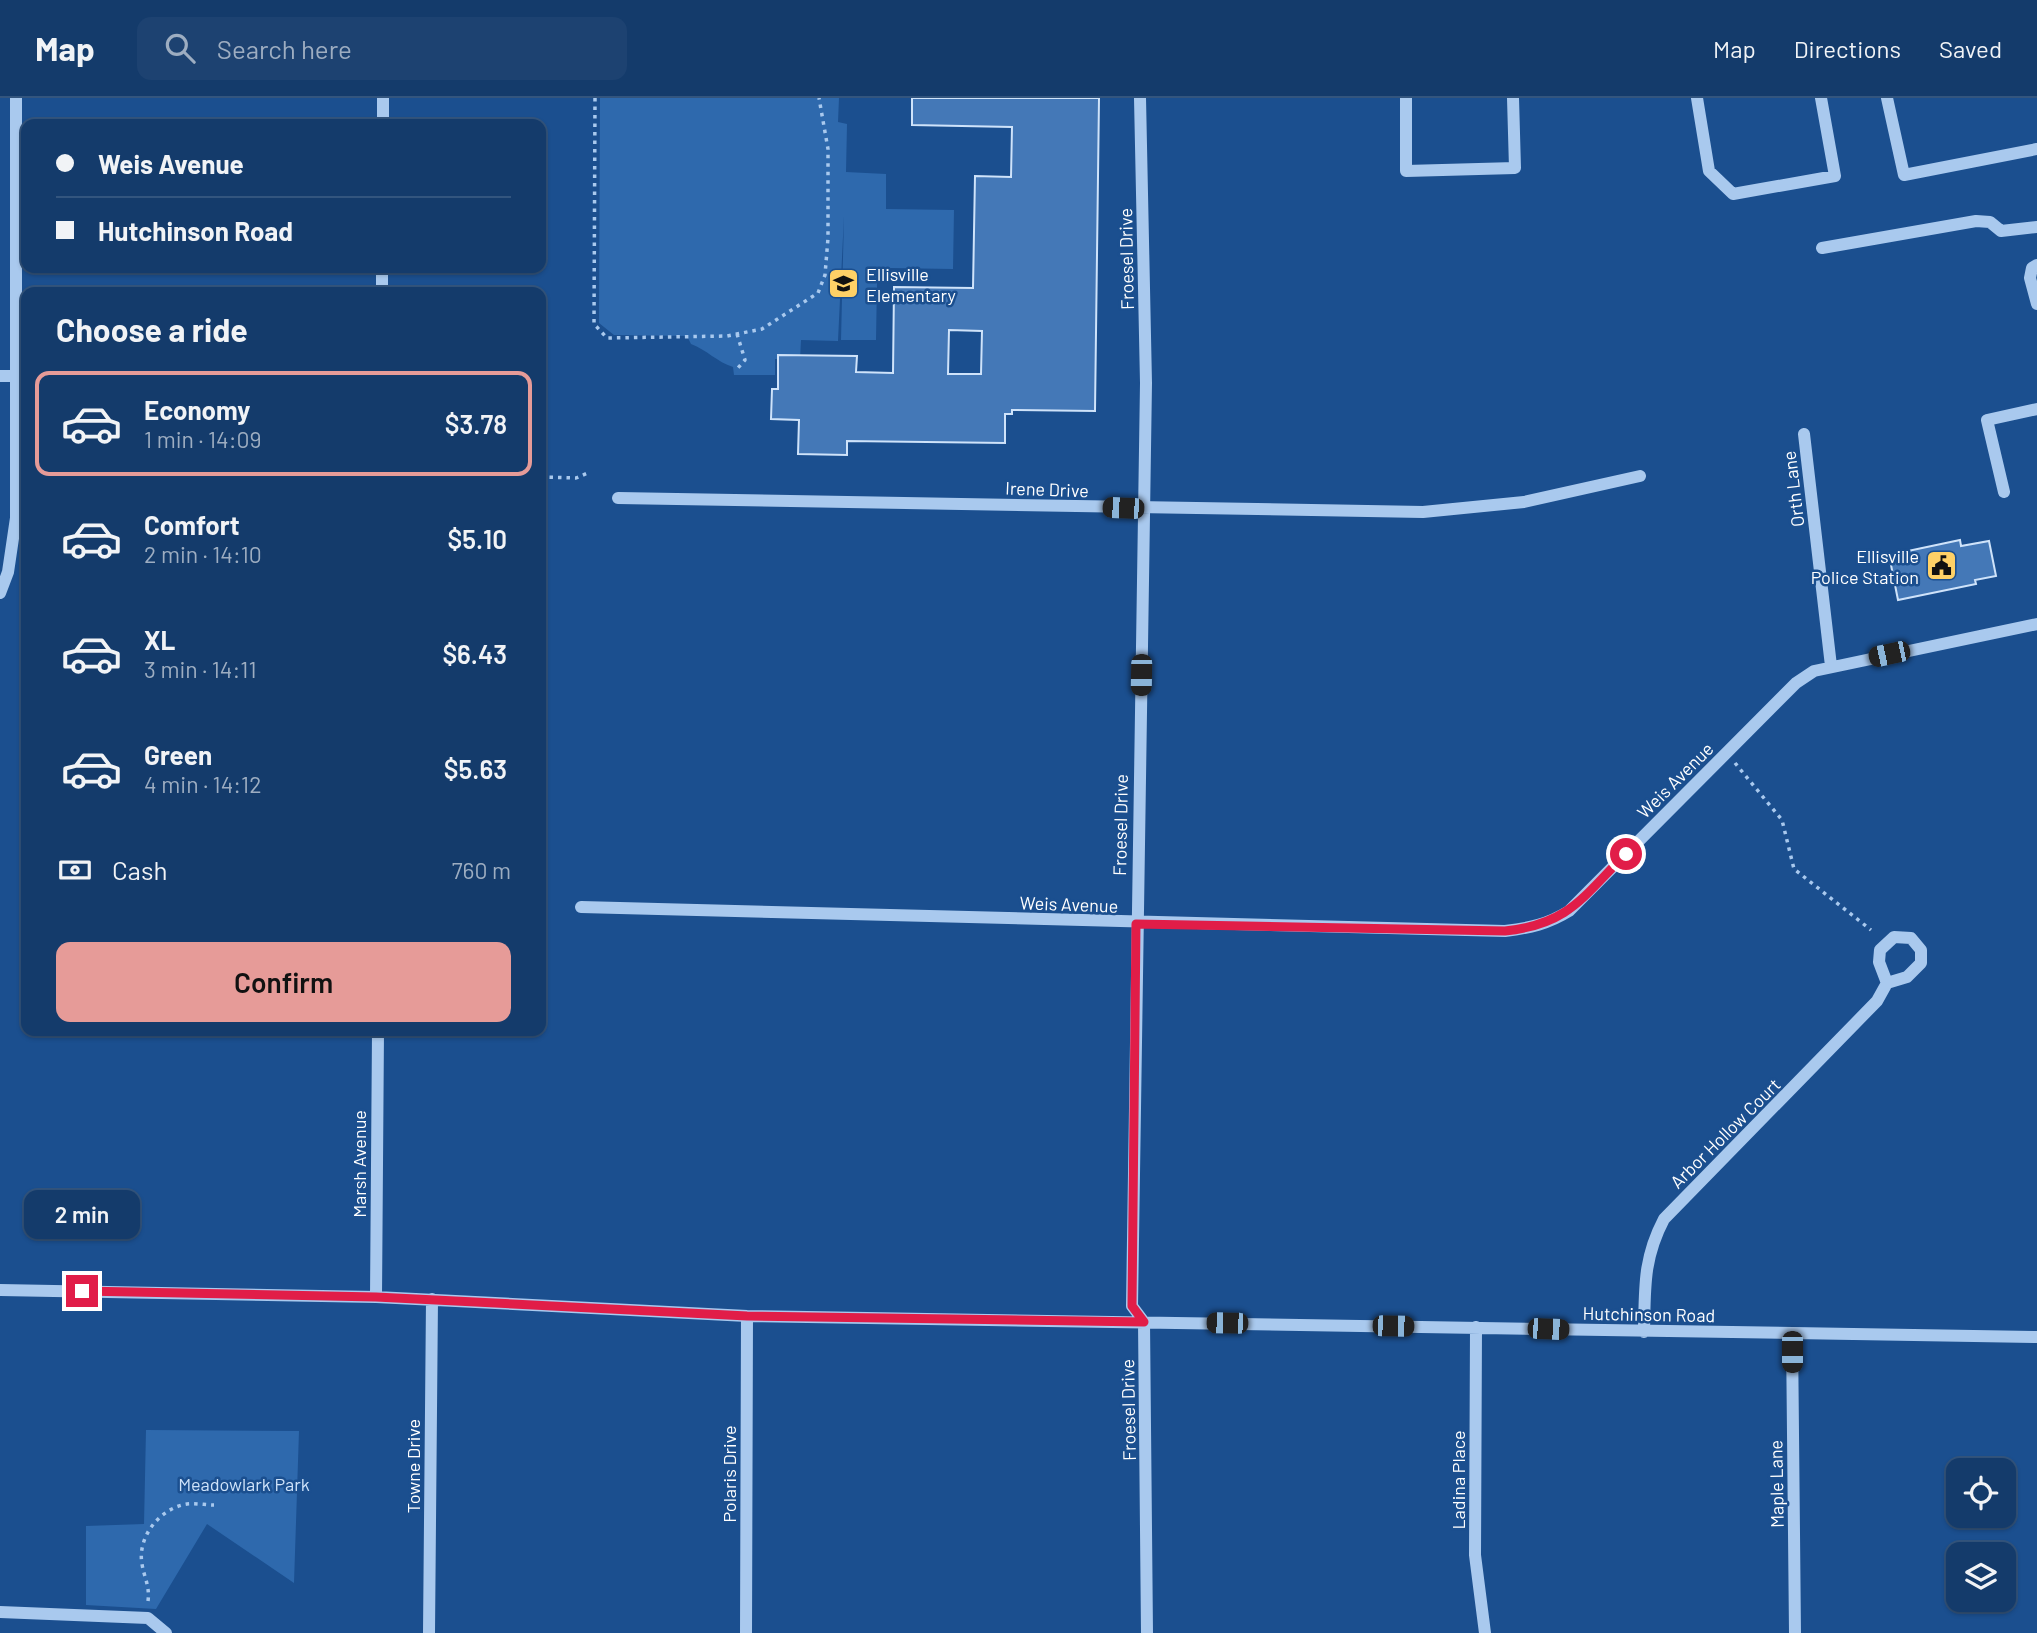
<!DOCTYPE html>
<html lang="en">
<head>
<meta charset="utf-8">
<style>
  :root { --surface:#143b6b; --page:#1d4271; --text:#f1f3f6; --muted:#9dadc1; --line:#33557e; --accent:#e69b98 }
  body { margin:0; font-family:Barlow,sans-serif; background:var(--page); color:var(--text); height:100vh; display:flex; flex-direction:column; font-size:26px; white-space:nowrap }
  * { box-sizing:border-box; margin:0 }
  p { font-size:23px; color:var(--muted) }
  .icon { flex:none; width:38px; height:38px; fill:none; stroke:currentColor; stroke-width:2; stroke-linecap:round; stroke-linejoin:round }
  .map { position:relative; flex:1; overflow:hidden }
  .drawer { position:absolute; left:21px; top:189px; width:525px; height:749px; display:flex; flex-direction:column; background:var(--surface); border-radius:14px; box-shadow:0 2px 5px #0004,0 0 0 2px var(--line) }
  .drawer>* { flex:none }
  .hud { position:absolute; left:21px; top:21px; width:525px; height:154px; border-radius:14px; box-shadow:0 2px 5px #0004,0 0 0 2px var(--line); display:grid; align-content:center; height:154px; padding:0 35px; background:var(--surface) }
  .fabs { position:absolute; left:1946px; top:1360px; display:grid; gap:14px }
  .fabs a { display:grid; place-items:center; width:70px; height:70px; border-radius:14px; background:var(--surface); box-shadow:0 2px 5px #0004,0 0 0 2px var(--line); font-size:35px }
  .end { position:absolute; width:32px; height:32px; margin:-16px; border:9px solid #e11d48; background:#fff; box-shadow:0 0 0 4px #fff }
  .from { border-radius:50% }
  .bubble { position:absolute; height:49px; border-radius:14px; background:var(--surface); box-shadow:0 2px 5px #0004,0 0 0 2px var(--line); font-size:23px; font-weight:600; line-height:49px; text-align:center }
  .car { position:absolute; width:21px; height:42px; margin:-21px -10px; border-radius:9px; box-shadow:0 0 5px 2px #0007; background:linear-gradient(#222 24%,#8ab4d8 0 40%,#222 0 76%,#8ab4d8 0 86%,#222 0) }
  .hud b { display:flex; align-items:center; gap:24px; height:66px; font-size:26px }
  .hud b+b { border-top:2px solid var(--line) }
  .hud i { width:18px; height:18px; background:var(--text) }
  ul { padding:0; list-style:none }
  li { display:flex; align-items:center; gap:21px; height:105px; margin:0 14px 10px; padding:0 21px; border:4px solid transparent; border-radius:14px }
  li div { flex:1 }
  li b { display:block; font-size:26px }
  li em { font-style:normal; font-weight:600 }
  li.active { border-color:var(--accent) }
  li>.icon { width:63px; height:63px; stroke-width:1.5 }
  h2 { padding:0 35px; font-size:32px; line-height:84px }
  .pay { display:flex; align-items:center; gap:18px; height:77px; padding:0 35px; font-size:26px }
  .pay p { margin-inline-start:auto }
  .cta { display:flex; gap:14px; margin-top:auto; padding:14px 35px }
  .cta a { flex:1; height:80px; border-radius:14px; background:var(--accent); color:#111; font-size:28px; font-weight:600; line-height:80px; text-align:center }
  header { display:flex; align-items:center; gap:42px; box-sizing:border-box; height:98px; padding:0 35px; background:var(--surface); border-bottom:2px solid var(--line) }
  header strong { font-size:33px }
  nav { display:flex; gap:38px; margin-inline-start:auto; font-size:24px }
  .search { width:490px; height:63px; background:var(--page); display:flex; align-items:center; gap:18px; box-sizing:border-box; padding:0 24px; border-radius:14px; color:var(--muted); font-size:26px }
  .map>svg:first-child { display:block }
  .green { fill:#2e69ad }
  .building { fill:#4478b7; stroke:#cfe3fa; stroke-width:2; fill-rule:evenodd }
  .lines { fill:none; stroke-linecap:round; stroke-linejoin:round }
  .path { stroke:#a9c9ee; stroke-width:3.5; stroke-dasharray:3.5 5; stroke-linecap:butt }
  .minor { stroke:#a9c9ee; stroke-width:12 }
  .route { stroke:#e11d48; stroke-width:9 }
  .labels { text-anchor:middle; dominant-baseline:central; stroke-width:5; stroke-linejoin:round; paint-order:stroke }
  .street-label { font-size:18px; fill:#fff; stroke:#1b4f8f }
  .poi-label { font-size:18px; fill:#fff; stroke:#1b4f8f; text-anchor:start }
  .park-label { font-size:18px; fill:#cfe3fa; stroke:#1b4f8f }
</style>
</head>
<body>
<header>
<strong>Map</strong>
<div class="search"><svg class="icon" aria-label="search" viewBox="0 0 24 24"><circle cx="10" cy="10" r="6"/><path d="M15 15l6 6"/></svg>Search here</div>
<nav><a>Map</a><a>Directions</a><a>Saved</a></nav>
</header>
<div class="map">
<svg width="2037" height="1535" viewBox="0 0 2037 1535">
  <rect width="100%" height="100%" fill="#1b4f8f"/>
  <path class="green" d="M600,0H839L838,24L847,26L846,74L886,76V111L954,112L953,171L891,170L882,173L877,184L876,242H841L844,118L838,243L801,242L800,262L775,261V277H734L733,269C717,264 707,252 691,246L687,238L614,237L599,225Z
    M146,1332L299,1333L294,1485L207,1426L156,1511L86,1507V1428L144,1426Z"/>
  <path class="building" d="M912,0H1099L1095,313L1012,312V316H1005V345L847,343V357L798,356L799,322L771,321L772,291H778V257L857,258L856,274L893,275L894,189L973,190L975,78L1011,79L1012,29L912,27ZM949,232L982,233L981,276H948Z
    M1960,442L1961,448L1989,443L1996,478L1975,482L1976,486L1898,502L1889,457Z"/>
  <g class="lines">
    <path class="path" d="M595,0L594,226L607,240L727,238L762,231L818,195L825,177L828,140V51L819,0
      M737,236L745,262L737,271
      M541,379L576,380L590,374
      M1735,665L1782,722L1794,771L1871,832
      M148,1503C150,1488 144,1479 142,1466C137,1439 160,1410 187,1406C196,1405 205,1407 214,1407"/>
    <path class="minor" d="M1140,0L1146,285L1132,1208L1144,1224L1147,1535
      M1406,0V73L1515,70L1513,0
      M1697,0L1709,73L1733,96L1835,78L1821,0
      M1887,0L1904,77L2037,51
      M383,26V0
      M1822,150L1976,123L1990,124L2001,133L2037,129
      M2037,167L2032,170L2030,180L2037,206
      M382,194V170
      M0,278H15
      M1804,336L1831,568
      M2004,394L1987,322L2037,311
      M618,400L1423,414L1524,404L1640,378
      M0,495L8,474L16,420V0
      M581,809L1505,833C1530,830 1548,826 1569,813L1796,585L1814,573L2037,526
      M0,1192L376,1199L747,1218L2037,1239
      M376,1199L378,933
      M1476,1229L1475,1457L1485,1535
      M1644,1234C1645,1190 1643,1161 1664,1121L1877,903L1887,885L1879,864L1880,852L1894,839L1911,840L1921,852V865L1907,879L1887,885
      M1792,1236L1795,1535
      M0,1514L148,1520L166,1535
      M429,1535L432,1201
      M746,1535L747,1218"/>
  </g>
  <g class="lines">
    <path class="route" d="M82,1193L376,1199L747,1218L1144,1224L1132,1208L1136,826L1505,833C1570,826 1583,798 1626,756"/>
  </g>
  <defs>
    <symbol id="school-square" viewBox="-11 -11 22 22"><rect x="-9" y="-9" width="18" height="18" rx="4" fill="#ffd166" stroke="#1b4f8f"/><path d="M0-5L7-2L0 1L-7-2ZM-4 1L0 2.5L4 1V4Q0 6-4 4Z" fill="#111"/></symbol>
    <symbol id="civic-square" viewBox="-11 -11 22 22"><rect x="-9" y="-9" width="18" height="18" rx="4" fill="#ffd166" stroke="#1b4f8f"/><path d="M-.6-6.5H3V-4.5H.6V-3L4-1V1h2V6H-6V1h2V-1L-.6-3ZM-1.2 2.5V6h2.4V2.5Z" fill="#111"/></symbol>
  </defs>
  <g fill-rule="evenodd">
    <use href="#school-square" x="826" y="168" width="35" height="35"/>
    <use href="#civic-square" x="1924" y="450" width="35" height="35"/>
  </g>
  <g class="labels">
    <g class="street-label">
      <text transform="translate(1126 161) rotate(-91)">Froesel Drive</text>
      <text transform="translate(1047 391) rotate(2)">Irene Drive</text>
      <text transform="translate(1793 391) rotate(-97)">Orth Lane</text>
      <text transform="translate(1675 682) rotate(-45)">Weis Avenue</text>
      <text transform="translate(1120 727) rotate(-89)">Froesel Drive</text>
      <text transform="translate(1069 806) rotate(2)">Weis Avenue</text>
      <text transform="translate(1725 1035) rotate(-45)">Arbor Hollow Court</text>
      <text transform="translate(359 1066) rotate(-90)">Marsh Avenue</text>
      <text transform="translate(1649 1216) rotate(1)">Hutchinson Road</text>
      <text transform="translate(1128 1312) rotate(-91)">Froesel Drive</text>
      <text transform="translate(413 1368) rotate(-90)">Towne Drive</text>
      <text transform="translate(729 1376) rotate(-90)">Polaris Drive</text>
      <text transform="translate(1458 1382) rotate(-90)">Ladina Place</text>
      <text transform="translate(1776 1386) rotate(-91)">Maple Lane</text>
    </g>
    <g class="poi-label">
      <text x="866" y="176">Ellisville<tspan x="866" dy="21">Elementary</tspan></text>
      <text x="1919" y="458" text-anchor="end">Ellisville<tspan x="1919" dy="21">Police Station</tspan></text>
    </g>
    <g class="park-label">
      <text x="244" y="1386">Meadowlark Park</text>
    </g>
  </g>
</svg>
<div class="fabs">
<a><svg class="icon" aria-label="locate" viewBox="0 0 24 24"><circle cx="12" cy="12" r="6"/><path d="M12 2v4M12 18v4M2 12h4M18 12h4"/></svg></a>
<a><svg class="icon" aria-label="layers" viewBox="0 0 24 24"><path d="M12 4l9 5-9 5-9-5zM3 14l9 5 9-5"/></svg></a>
</div>
<i class="end from" style="left:1626px;top:756px"></i>
<i class="end" style="left:82px;top:1193px"></i>
<div class="bubble" style="left:24px;top:1092px;width:116px">2 min</div>
<i class="car" style="left:1123px;top:410px;rotate:272deg"></i>
<i class="car" style="left:1889px;top:556px;rotate:258deg"></i>
<i class="car" style="left:1141px;top:577px;rotate:181deg"></i>
<i class="car" style="left:1227px;top:1225px;rotate:271deg"></i>
<i class="car" style="left:1393px;top:1228px;rotate:91deg"></i>
<i class="car" style="left:1548px;top:1231px;rotate:92deg"></i>
<i class="car" style="left:1792px;top:1254px;rotate:180deg"></i>
<div class="hud">
<b><i class="from"></i>Weis Avenue</b>
<b><i></i>Hutchinson Road</b>
</div>
<section class="drawer">
<h2>Choose a ride</h2>
<ul>
<li class="active"><svg class="icon" aria-label="car" viewBox="0 0 24 24"><path d="M5 17H2v-5l4-1 3-4h7l3 4 3 1v5h-3M9 17h6M6 11h13"/><circle cx="7" cy="17" r="2"/><circle cx="17" cy="17" r="2"/></svg><div><b>Economy</b><p>1 min · 14:09</p></div><em>$3.78</em></li>
<li><svg class="icon" aria-label="car" viewBox="0 0 24 24"><path d="M5 17H2v-5l4-1 3-4h7l3 4 3 1v5h-3M9 17h6M6 11h13"/><circle cx="7" cy="17" r="2"/><circle cx="17" cy="17" r="2"/></svg><div><b>Comfort</b><p>2 min · 14:10</p></div><em>$5.10</em></li>
<li><svg class="icon" aria-label="car" viewBox="0 0 24 24"><path d="M5 17H2v-5l4-1 3-4h7l3 4 3 1v5h-3M9 17h6M6 11h13"/><circle cx="7" cy="17" r="2"/><circle cx="17" cy="17" r="2"/></svg><div><b>XL</b><p>3 min · 14:11</p></div><em>$6.43</em></li>
<li><svg class="icon" aria-label="car" viewBox="0 0 24 24"><path d="M5 17H2v-5l4-1 3-4h7l3 4 3 1v5h-3M9 17h6M6 11h13"/><circle cx="7" cy="17" r="2"/><circle cx="17" cy="17" r="2"/></svg><div><b>Green</b><p>4 min · 14:12</p></div><em>$5.63</em></li>
</ul>
<div class="pay"><svg class="icon" aria-label="cash" viewBox="0 0 24 24"><path d="M3 7h18v10H3z"/><circle cx="12" cy="12" r="2"/></svg>Cash<p>760 m</p></div>
<div class="cta"><a>Confirm</a></div>
</section>
</div>
</body>
</html>
